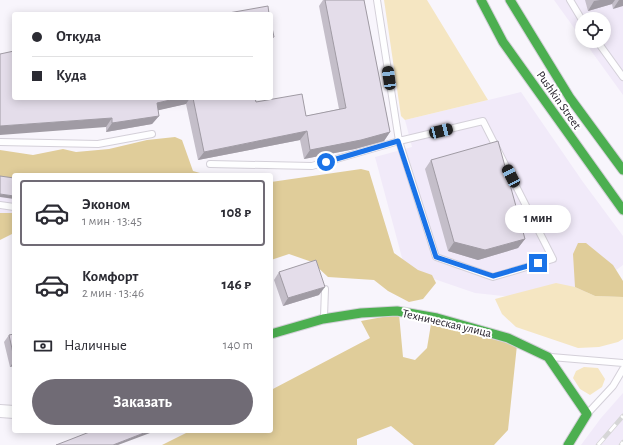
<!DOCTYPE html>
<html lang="ru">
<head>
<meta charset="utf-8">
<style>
  :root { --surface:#fff; --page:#f2f2f3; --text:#2b2b33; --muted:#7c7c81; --line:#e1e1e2; --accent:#706b75 }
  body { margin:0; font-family:"Alegreya Sans",sans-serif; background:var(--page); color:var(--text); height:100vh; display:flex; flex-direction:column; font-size:15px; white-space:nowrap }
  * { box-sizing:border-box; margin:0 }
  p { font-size:13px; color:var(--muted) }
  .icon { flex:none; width:22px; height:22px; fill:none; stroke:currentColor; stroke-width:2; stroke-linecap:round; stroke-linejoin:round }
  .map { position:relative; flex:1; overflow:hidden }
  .drawer { position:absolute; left:12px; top:173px; width:261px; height:260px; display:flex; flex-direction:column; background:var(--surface); border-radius:4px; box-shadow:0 2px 10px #0003 }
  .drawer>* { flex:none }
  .guide { position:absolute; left:12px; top:12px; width:261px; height:88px; border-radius:4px; box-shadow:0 2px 10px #0003; display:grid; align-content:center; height:88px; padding:0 20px; background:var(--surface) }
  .fabs { position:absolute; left:575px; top:12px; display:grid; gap:8px }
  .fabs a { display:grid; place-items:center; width:36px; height:36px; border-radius:50%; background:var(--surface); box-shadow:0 2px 10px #0003; font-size:20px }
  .end { position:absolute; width:18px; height:18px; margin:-9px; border:5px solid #1a73e8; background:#fff; box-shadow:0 0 0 2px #fff }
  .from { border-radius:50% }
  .bubble { position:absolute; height:28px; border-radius:14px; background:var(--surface); box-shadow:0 2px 10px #0003; font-size:13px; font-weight:700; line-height:28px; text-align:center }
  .car { position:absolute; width:12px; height:24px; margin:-12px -6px; border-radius:5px; box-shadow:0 0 3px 1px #0007; background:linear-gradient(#222 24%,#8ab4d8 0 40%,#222 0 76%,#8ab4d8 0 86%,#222 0) }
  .guide b { display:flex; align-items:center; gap:14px; height:38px; font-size:15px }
  .guide b+b { border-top:1px solid var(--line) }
  .guide i { width:10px; height:10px; background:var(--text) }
  ul { padding:7px 0 0; list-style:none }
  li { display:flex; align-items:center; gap:12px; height:66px; margin:0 8px 6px; padding:0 12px; border:2px solid transparent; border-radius:4px }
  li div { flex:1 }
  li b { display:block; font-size:15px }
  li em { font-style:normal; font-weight:700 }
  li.selected { border-color:var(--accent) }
  li>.icon { width:36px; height:36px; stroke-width:1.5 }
  .pay { display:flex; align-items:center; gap:10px; height:44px; padding:0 20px; font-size:15px }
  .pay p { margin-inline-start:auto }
  .cta { display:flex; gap:8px; margin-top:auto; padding:8px 20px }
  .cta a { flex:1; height:46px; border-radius:24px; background:var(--accent); color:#fff; font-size:16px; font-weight:700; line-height:46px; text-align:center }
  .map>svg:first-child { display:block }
  .built { fill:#f1eaf9 }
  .green { fill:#f5e6c2 }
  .forest { fill:#e0cd9a }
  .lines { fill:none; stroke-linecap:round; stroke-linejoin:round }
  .lane-casing { stroke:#d4d0d9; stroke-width:8 }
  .street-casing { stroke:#d4d0d9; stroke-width:14 }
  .fast-casing { stroke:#d4d0d9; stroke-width:11 }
  .lane { stroke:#fefeff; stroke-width:6 }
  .street { stroke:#fefeff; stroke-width:12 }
  .fast { stroke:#4caf50; stroke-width:9 }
  .rail-casing { stroke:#d6d6d7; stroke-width:4.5 }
  .rail { stroke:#fff; stroke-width:3; stroke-dasharray:9; stroke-linecap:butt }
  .wall { fill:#c4bec9 }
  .shaded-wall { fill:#a09ba4 }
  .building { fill:#e4ddea; stroke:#a09ba4 }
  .route { stroke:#1a73e8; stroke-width:5 }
  .labels { text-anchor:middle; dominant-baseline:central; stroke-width:4; stroke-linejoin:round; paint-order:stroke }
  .street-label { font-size:12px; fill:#26212c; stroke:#fff }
</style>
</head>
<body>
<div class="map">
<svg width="623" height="445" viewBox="0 0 623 445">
  <rect width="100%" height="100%" fill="#f8f5fc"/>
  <path class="built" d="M554,0H623V95L584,41H604V19H582V39Z
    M521,92L583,182L623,236V265L579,298L531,299L475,293L405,269L375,157L412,147L405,120Z
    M0,179L14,181V232L0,231Z
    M623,393V445H581L601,418Z"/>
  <path class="green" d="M384,0H427L488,100L405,120L401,116Z
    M556,283L575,287L595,296L623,297V339L618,342L599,347L578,348L516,327L502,314L495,299Z
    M584,367L598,368L605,379L602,387L590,395L580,389L573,378L576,371Z"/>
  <path class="forest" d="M175,137L182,140L193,171L207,175H14V183L0,178V150L33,155L63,149L76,152L109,149L147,140Z
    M361,169L369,171L394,253L418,270L432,275L436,283L423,299L409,302L388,291L374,280L328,277L312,262L289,254L271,260V182Z
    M0,213H14V233L0,240Z
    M578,243H586L613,265L623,281V297L595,296L575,287L573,254Z
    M399,314L403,357L415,360L427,348L431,324L517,345L508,430L494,445H414L391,426L357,439V445H162L190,431H271V390L370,338L361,321Z"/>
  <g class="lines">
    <defs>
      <path id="lane" d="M570,0L582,20
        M597,41L623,77
        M0,142L98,144L152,134
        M210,164L312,166L399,141L436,257L493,277L553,259L483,121L399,141L377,0
        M0,205L14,207
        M324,317L325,289
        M551,357L623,363
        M588,413L613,386L623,369"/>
      <path id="street" d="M0,411L14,412"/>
      <path id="fast" d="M481,0L503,42L623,210
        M510,0L570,98L623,170
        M271,334L323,319L361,313L397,311L437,318L508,338L548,357L587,414L568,445"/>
    </defs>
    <use href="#lane" class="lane-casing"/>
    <use href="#street" class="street-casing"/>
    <use href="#fast" class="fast-casing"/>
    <use href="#lane" class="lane"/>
    <use href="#street" class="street"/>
    <use href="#fast" class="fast"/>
    <defs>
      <path id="rail" d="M598,445L623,416
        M621,445L623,442"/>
    </defs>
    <use href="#rail" class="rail-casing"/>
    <use href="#rail" class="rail"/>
  </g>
  <path class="wall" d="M323,0H364L390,132L384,141L355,149L304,159L300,140L198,160L186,104L158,110L159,116L152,124L106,132V127L14,98H255L256,102L306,116L339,109L319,6Z
    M585,0H623L613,9L612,4L588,11Z
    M431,160L525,239L518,248L478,260L448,251L425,169Z
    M279,272L319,295L283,306L274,280Z
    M14,334V366L10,367L4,342L9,335Z"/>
  <path class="shaded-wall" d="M600,0H615L612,4L588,11L594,1Z
    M619,0H623V6L613,9Z
    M179,98H190L186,104L151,112L157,103Z
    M159,116L152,124L106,132L112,123Z
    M112,118L106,127L0,135V126Z
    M307,131L300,140L198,160L204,152Z
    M390,132L384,141L355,149L304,159L310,150Z
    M0,194L14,196V199L0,197Z
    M525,239L518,248L478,260L448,251L454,242Z
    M325,287L319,295L283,306L288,298Z
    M14,361V366L10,367Z
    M149,431H151L150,433L118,445H113Z"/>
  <path class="building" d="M325,0H364L390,132L361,140L310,150L307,131L204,152L193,98H255L256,102L302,94L306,116L346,108Z
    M268,6L269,14H223Z
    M271,23L274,37L271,38Z
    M14,51V98H179L157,103L159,116L112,123V118L0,126V54Z
    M498,141L525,239L485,250L454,242L431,160Z
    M0,176L14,178V196L0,194Z
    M316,260L325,287L288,298L279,272Z
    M14,334V358L9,335Z
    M92,431H149L113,445H56L69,440Z"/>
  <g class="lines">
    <path class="route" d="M326,162L398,141L436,257L493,276L538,263"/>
  </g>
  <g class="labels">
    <g class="street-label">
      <text transform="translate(559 100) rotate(55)">Pushkin Street</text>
      <text transform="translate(447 323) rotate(13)">Техническая улица</text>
    </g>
  </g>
</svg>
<div class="fabs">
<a><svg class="icon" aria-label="locate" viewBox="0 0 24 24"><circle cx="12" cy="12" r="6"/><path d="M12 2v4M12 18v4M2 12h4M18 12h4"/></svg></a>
</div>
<i class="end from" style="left:326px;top:162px"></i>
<i class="end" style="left:538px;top:263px"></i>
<div class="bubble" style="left:505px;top:205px;width:66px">1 мин</div>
<i class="car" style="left:389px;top:78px;rotate:352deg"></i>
<i class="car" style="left:441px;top:131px;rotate:76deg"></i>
<i class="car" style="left:511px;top:176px;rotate:333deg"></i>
<div class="guide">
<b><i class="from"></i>Откуда</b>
<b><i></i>Куда</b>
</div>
<section class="drawer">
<ul>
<li class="selected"><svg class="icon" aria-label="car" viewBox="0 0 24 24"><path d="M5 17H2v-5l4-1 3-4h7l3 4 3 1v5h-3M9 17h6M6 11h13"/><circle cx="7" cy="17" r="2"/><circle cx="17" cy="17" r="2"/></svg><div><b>Эконом</b><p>1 мин · 13:45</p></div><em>108 ₽</em></li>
<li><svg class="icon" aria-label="car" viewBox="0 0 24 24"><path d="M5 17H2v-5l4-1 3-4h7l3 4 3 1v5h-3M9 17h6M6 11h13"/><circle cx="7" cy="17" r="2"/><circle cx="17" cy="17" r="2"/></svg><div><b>Комфорт</b><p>2 мин · 13:46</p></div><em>146 ₽</em></li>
</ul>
<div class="pay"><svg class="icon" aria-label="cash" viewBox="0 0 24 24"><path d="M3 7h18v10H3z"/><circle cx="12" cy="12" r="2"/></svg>Наличные<p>140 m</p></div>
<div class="cta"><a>Заказать</a></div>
</section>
</div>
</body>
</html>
